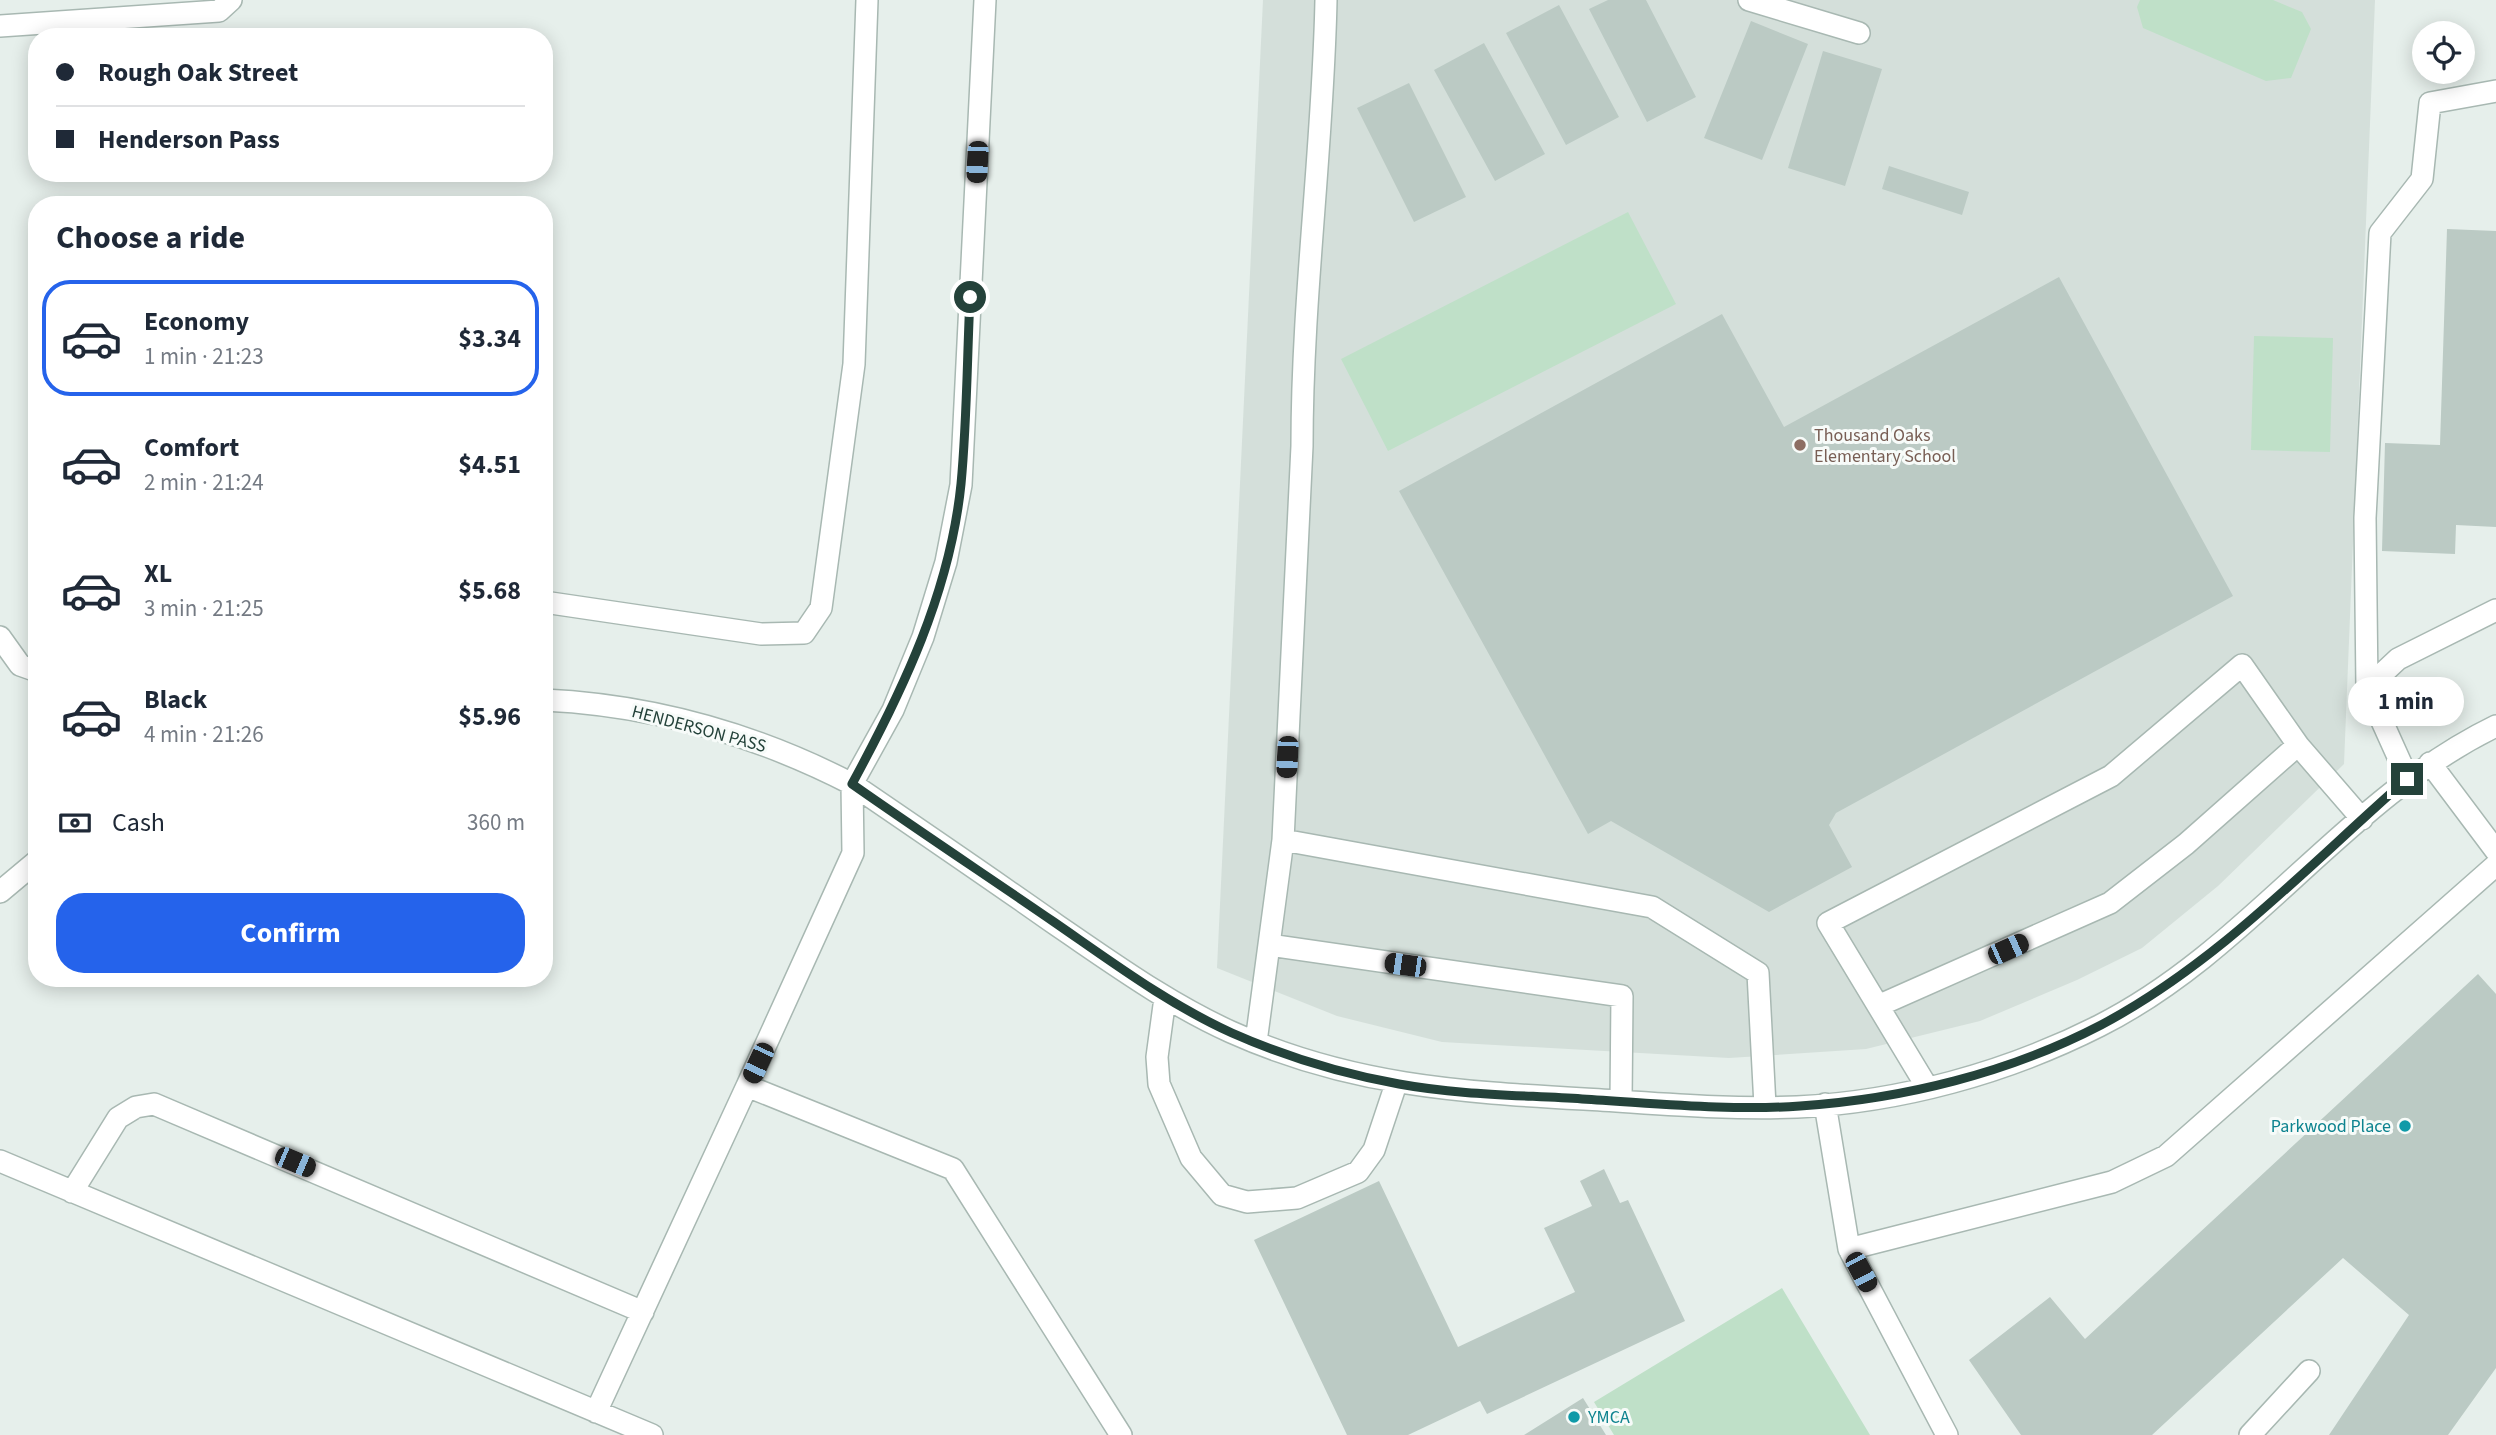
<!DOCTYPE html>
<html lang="en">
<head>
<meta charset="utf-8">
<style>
  :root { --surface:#fff; --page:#f6f6f7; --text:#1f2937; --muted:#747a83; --line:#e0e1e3; --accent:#2563eb }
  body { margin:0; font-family:"Source Sans 3",sans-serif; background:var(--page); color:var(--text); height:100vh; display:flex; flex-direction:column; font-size:26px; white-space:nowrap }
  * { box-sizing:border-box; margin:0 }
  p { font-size:23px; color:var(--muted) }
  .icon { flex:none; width:38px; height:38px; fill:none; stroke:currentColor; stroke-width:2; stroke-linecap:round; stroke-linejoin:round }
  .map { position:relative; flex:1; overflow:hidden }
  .drawer { position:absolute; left:28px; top:196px; width:525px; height:791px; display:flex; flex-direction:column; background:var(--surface); border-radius:28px; box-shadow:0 4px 18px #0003 }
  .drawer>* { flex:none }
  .top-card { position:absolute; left:28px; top:28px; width:525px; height:154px; border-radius:28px; box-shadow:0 4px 18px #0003; display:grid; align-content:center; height:154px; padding:0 28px; background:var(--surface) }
  .tools { position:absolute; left:2412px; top:21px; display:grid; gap:14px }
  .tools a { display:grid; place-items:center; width:63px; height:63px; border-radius:50%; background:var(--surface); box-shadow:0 4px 18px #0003; font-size:35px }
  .end { position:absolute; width:32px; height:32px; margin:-16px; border:9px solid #24423a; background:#fff; box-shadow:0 0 0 4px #fff }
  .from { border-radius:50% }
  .bubble { position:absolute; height:49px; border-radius:24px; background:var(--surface); box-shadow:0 4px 18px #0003; font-size:23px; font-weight:700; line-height:49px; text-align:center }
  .car { position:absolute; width:21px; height:42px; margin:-21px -10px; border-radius:9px; box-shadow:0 0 5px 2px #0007; background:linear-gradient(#222 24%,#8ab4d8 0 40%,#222 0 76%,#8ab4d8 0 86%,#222 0) }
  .top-card b { display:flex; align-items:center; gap:24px; height:66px; font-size:26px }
  .top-card b+b { border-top:2px solid var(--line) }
  .top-card i { width:18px; height:18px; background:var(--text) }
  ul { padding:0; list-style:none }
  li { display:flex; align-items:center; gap:21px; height:116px; margin:0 14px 10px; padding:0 14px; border:4px solid transparent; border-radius:28px }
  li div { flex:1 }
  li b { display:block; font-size:26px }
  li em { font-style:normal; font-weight:700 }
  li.on { border-color:var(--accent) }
  li>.icon { width:63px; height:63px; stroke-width:1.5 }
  h2 { padding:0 28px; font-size:32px; line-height:84px }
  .pay { display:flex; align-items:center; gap:18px; height:77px; padding:0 28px; font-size:26px }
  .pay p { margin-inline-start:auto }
  .cta { display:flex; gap:14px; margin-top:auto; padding:14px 28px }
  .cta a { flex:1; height:80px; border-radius:28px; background:var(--accent); color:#fff; font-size:28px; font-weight:700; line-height:80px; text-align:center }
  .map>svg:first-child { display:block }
  .built { fill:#d4dfda }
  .green { fill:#bfe0c8 }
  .building { fill:#bbcac4 }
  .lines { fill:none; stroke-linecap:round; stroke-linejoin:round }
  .minor-casing { stroke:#a8b8b2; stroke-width:24 }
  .minor { stroke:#fff; stroke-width:21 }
  .route { stroke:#24423a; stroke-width:9 }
  .education-dot { fill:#8d6e63; stroke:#f7fbf9; stroke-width:2.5 }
  .culture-dot { fill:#0f9aa8; stroke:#f7fbf9; stroke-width:2.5 }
  .labels { text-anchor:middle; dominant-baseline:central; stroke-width:6; stroke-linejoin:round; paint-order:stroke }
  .education-label { font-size:18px; fill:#785e54; stroke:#f7fbf9; text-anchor:start }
  .street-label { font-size:18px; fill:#24423a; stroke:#f7fbf9 }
  .culture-label { font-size:18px; fill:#0d838f; stroke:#f7fbf9; text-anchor:end }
</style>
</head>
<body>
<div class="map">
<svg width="2496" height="1435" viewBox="0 0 2496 1435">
  <rect width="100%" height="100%" fill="#e6efeb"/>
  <path class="built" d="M1263,0H2375L2344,764L2218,886L2142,948L2077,980L1980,1021L1866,1049L1729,1058L1442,1042L1337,1016L1217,968Z"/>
  <path class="green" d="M2140,0H2273L2302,12L2311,29L2291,78L2266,81L2143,28L2137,7Z
    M1628,212L1676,304L1388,451L1341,359Z
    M2254,336L2333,338L2330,452L2251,450Z
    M1782,1288L1870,1435H1614L1594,1402Z"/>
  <path class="building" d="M1608,0H1646L1696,97L1647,122L1589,9Z
    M1559,5L1619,117L1566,145L1506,33Z
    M1751,21L1808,44L1762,160L1704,138Z
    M1484,43L1545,154L1495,181L1434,70Z
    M1823,51L1882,69L1845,186L1788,168Z
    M1409,83L1466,197L1414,222L1357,108Z
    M1889,166L1969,192L1962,215L1882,189Z
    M2447,229L2496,231V527L2456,525L2455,554L2382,551L2385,443L2440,445Z
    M2059,277L2233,596L1836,813L1829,825L1852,867L1769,912L1611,821L1588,834L1399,491L1722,314L1784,427Z
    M2478,974L2496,994V1368L2448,1435H2329L2409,1315L2343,1258L2152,1435H2021L1969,1360L2050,1297L2085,1339Z
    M1604,1169L1620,1203L1628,1200L1685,1321L1487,1414L1480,1401L1408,1435H1347L1254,1240L1379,1181L1458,1347L1575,1292L1544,1228L1592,1206L1580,1181Z
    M1583,1398L1606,1435H1524Z"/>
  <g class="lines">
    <defs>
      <path id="minor" d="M985,0L961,485L946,562L923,637L893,710L852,784L853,853L747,1086L953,1169L1121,1435
        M1749,0L1859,33
        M0,26L219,11L231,0
        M544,602L761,634L804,633L821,608L854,364L867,0
        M0,637L20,665L37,671
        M2367,688L2398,659L2496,610
        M544,700C652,705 757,735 852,784C921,831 990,878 1058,926C1114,964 1169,1004 1231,1032C1349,1085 1458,1092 1584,1099C1654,1103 1726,1110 1797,1107C1900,1102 2006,1073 2099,1026C2250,950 2345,799 2496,726
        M2430,763L2496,851
        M2408,779L2367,688L2365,518L2380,233L2422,179L2430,103L2496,91
        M1283,840L1302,446C1302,297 1323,149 1326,0
        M0,892L37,861
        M1269,945L1622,996L1621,1101
        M1165,998L1157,1057L1159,1084L1191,1158L1222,1195L1247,1202L1297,1198L1358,1172L1374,1150L1396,1084
        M1880,1005L2110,903L2186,844L2298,745L2362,819
        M1256,1042L1283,840L1652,907L1758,973L1765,1106
        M1927,1087L1828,923L2111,776L2242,665L2298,745
        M1825,1104L1849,1249L2112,1182L2166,1156L2496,865
        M0,1161L652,1435
        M72,1192L118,1118L136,1107L154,1104L643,1312
        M1849,1249L1947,1435
        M596,1412L747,1086
        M2250,1435L2309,1371"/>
    </defs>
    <use href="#minor" class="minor-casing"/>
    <use href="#minor" class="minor"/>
  </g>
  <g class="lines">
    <path class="route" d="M970,297C967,359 967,422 961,484C950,592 903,690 852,784C919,831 987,876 1054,922C1112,962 1168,1004 1232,1033C1284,1056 1343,1074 1399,1084C1459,1095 1521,1095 1582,1099C1654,1103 1728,1111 1800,1106C1903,1099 2009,1073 2101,1025C2218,963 2309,865 2407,779"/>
  </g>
  <circle class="education-dot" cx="1800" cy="445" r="7"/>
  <g class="culture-dot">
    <circle cx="2405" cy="1126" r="7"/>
    <circle cx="1574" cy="1417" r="7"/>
  </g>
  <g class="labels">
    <g class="education-label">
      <text x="1814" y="435">Thousand Oaks<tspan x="1814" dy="21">Elementary School</tspan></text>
    </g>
    <g class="street-label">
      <text transform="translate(699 729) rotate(15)">HENDERSON PASS</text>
    </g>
    <g class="culture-label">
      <text x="2391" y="1126">Parkwood Place</text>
      <text x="1588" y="1417" text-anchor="start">YMCA</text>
    </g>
  </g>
</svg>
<div class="tools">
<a><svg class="icon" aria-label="locate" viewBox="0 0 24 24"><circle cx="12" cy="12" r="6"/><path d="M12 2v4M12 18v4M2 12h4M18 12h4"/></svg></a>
</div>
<i class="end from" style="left:970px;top:297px"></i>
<i class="end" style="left:2407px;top:779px"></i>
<div class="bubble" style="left:2348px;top:677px;width:116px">1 min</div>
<i class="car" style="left:977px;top:162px;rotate:183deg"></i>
<i class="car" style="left:1287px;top:757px;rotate:183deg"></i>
<i class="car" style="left:2008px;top:949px;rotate:66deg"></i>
<i class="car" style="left:1405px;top:965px;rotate:278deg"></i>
<i class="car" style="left:758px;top:1063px;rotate:205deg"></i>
<i class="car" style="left:295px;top:1162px;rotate:113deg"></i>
<i class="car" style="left:1861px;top:1272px;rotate:152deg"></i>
<div class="top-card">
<b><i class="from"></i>Rough Oak Street</b>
<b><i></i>Henderson Pass</b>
</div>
<section class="drawer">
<h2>Choose a ride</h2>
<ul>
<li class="on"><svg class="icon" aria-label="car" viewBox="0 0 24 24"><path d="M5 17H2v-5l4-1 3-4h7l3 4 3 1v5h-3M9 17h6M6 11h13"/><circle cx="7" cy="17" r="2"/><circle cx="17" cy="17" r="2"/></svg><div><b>Economy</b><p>1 min · 21:23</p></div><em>$3.34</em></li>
<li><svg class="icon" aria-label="car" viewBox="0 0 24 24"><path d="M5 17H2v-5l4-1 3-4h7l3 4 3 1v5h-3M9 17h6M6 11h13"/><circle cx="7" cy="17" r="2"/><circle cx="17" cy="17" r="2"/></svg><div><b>Comfort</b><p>2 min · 21:24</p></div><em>$4.51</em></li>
<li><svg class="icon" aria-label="car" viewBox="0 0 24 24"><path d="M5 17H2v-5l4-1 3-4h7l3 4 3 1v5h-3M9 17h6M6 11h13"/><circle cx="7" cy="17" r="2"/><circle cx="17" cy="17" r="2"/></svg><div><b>XL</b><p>3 min · 21:25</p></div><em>$5.68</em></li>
<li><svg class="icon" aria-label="car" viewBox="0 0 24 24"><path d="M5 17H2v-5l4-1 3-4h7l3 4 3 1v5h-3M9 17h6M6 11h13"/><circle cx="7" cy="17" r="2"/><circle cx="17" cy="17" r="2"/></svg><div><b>Black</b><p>4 min · 21:26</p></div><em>$5.96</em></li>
</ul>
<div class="pay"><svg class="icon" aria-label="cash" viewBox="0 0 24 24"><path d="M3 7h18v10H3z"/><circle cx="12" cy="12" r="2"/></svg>Cash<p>360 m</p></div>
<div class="cta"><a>Confirm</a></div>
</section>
</div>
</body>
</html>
